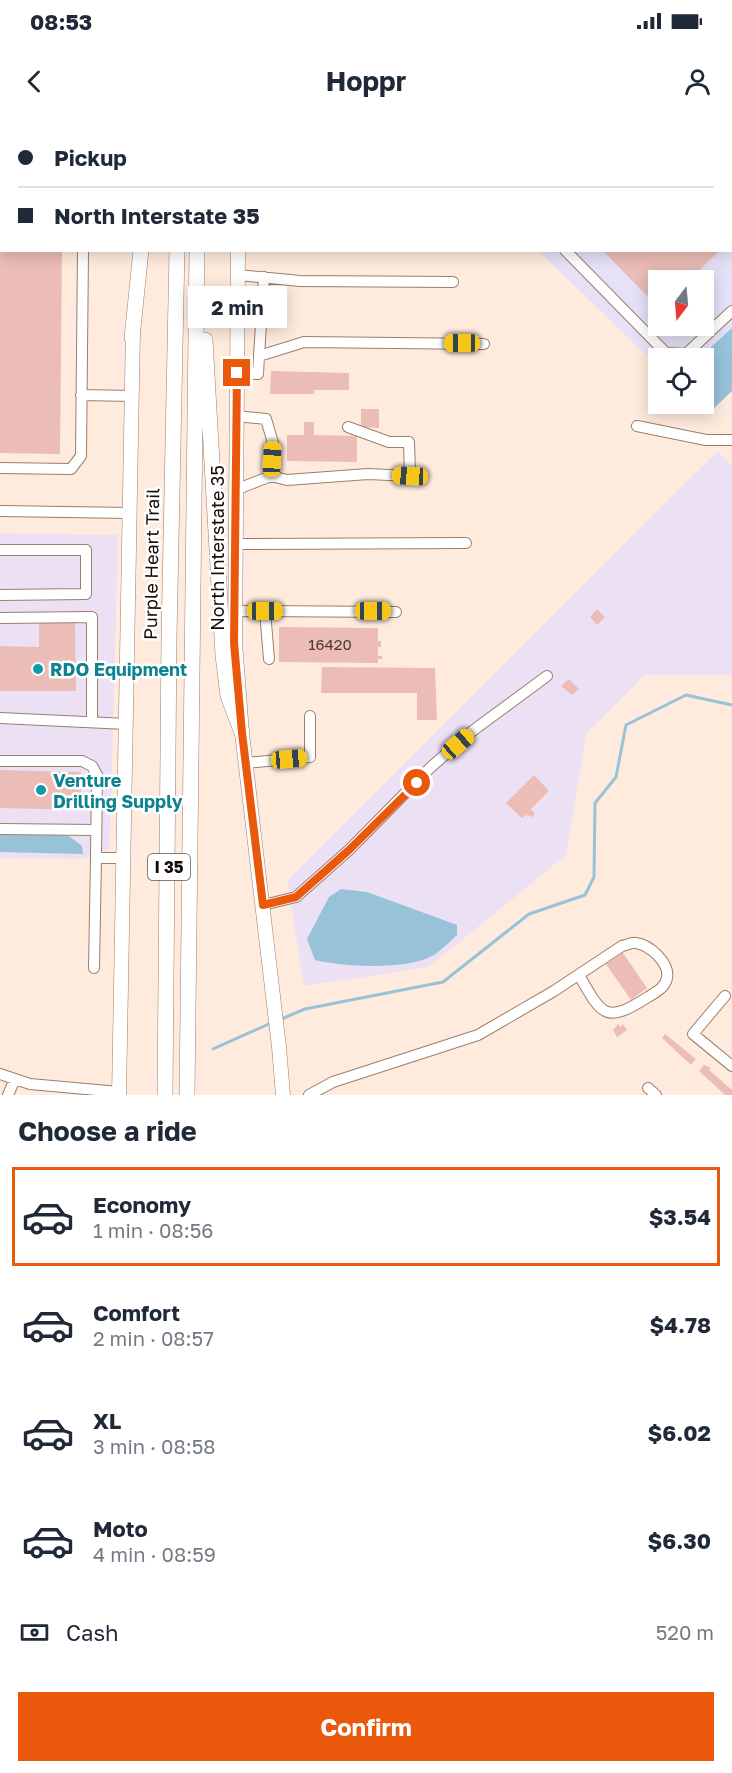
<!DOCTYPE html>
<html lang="en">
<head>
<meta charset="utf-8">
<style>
  :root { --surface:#fff; --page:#f2f2f3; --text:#1f2937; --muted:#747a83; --line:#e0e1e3; --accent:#ea580c }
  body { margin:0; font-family:"Golos Text",sans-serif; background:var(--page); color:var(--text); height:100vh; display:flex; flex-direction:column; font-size:22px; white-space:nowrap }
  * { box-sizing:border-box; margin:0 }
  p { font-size:20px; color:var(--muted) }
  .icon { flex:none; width:33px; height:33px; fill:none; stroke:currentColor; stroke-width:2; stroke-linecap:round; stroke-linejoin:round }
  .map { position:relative; height:975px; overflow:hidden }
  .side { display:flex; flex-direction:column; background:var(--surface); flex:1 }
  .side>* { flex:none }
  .banner { position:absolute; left:0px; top:0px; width:732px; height:132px; box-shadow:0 3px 15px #0003; display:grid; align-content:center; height:132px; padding:0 18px; background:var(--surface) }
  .needle { width:39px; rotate:196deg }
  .fabs { position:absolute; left:648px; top:150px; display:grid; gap:12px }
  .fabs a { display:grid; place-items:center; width:66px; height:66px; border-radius:0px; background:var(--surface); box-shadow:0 3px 15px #0003; font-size:30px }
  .end { position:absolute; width:27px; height:27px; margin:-14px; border:8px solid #ea580c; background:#fff; box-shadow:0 0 0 3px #fff }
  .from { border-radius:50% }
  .bubble { position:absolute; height:42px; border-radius:0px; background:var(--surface); box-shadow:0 3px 15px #0003; font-size:20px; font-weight:700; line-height:42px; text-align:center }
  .car { position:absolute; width:18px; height:36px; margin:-18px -9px; border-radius:8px; box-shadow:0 0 4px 2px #0007; background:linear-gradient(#f5c518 24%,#345 0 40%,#f5c518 0 76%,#345 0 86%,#f5c518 0) }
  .banner b { display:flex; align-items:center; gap:21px; height:57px; font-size:22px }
  .banner b+b { border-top:2px solid var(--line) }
  .banner i { width:15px; height:15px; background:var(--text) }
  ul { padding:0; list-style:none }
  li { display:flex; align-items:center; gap:18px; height:99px; margin:0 12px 9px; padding:0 6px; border:3px solid transparent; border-radius:0px }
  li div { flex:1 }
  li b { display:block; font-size:22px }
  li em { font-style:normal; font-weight:700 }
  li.active { border-color:var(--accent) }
  li>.icon { width:54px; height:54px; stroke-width:1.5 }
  h2 { padding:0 18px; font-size:27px; line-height:72px }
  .pay { display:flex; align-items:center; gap:15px; height:66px; padding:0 18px; font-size:22px }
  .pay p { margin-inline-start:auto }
  .primary-button { display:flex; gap:12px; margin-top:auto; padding:12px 18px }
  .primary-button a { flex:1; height:69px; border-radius:0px; background:var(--accent); color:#fff; font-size:24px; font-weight:700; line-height:69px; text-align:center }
  .status { display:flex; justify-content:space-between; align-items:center; height:42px; padding:0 30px; background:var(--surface); direction:ltr }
  .status svg { height:16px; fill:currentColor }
  header { display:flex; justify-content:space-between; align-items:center; height:78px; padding:0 18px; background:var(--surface); font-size:27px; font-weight:700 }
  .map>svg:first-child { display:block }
  .commercial { fill:#e6e1f7; fill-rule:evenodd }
  .industrial { fill:#ece0f4 }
  .water { fill:#97c2d7 }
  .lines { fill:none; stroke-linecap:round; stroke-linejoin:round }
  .stream { stroke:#97c2d7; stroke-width:3 }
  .building { fill:#ebbdb6 }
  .minor-casing { stroke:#9c7e6a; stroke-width:12 }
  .major-casing { stroke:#9c7e6a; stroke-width:15 }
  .highway-casing { stroke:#9c7e6a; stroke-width:16 }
  .minor { stroke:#fff; stroke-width:10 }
  .major { stroke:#fff; stroke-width:14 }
  .highway { stroke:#fff; stroke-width:15 }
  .route { stroke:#ea580c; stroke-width:8 }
  .culture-dot { fill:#0f9aa8; stroke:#fff; stroke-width:2 }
  .labels { text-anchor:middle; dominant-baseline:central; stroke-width:5; stroke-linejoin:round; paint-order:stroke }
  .number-label { font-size:15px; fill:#4d3932 }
  .shield { fill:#fff; stroke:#5d5651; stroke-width:1.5 }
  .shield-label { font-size:16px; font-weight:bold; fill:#180d06 }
  .street-label { font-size:18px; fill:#180d06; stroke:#fff }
  .culture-label { font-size:18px; font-weight:bold; fill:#0d838f; stroke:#fff; text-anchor:start }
</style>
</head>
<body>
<div class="status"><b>08:53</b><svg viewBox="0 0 49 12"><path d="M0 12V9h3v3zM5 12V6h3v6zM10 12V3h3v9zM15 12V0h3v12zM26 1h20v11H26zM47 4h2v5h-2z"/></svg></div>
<header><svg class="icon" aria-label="back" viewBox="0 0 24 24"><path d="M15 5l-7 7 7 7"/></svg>Hoppr<svg class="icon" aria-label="person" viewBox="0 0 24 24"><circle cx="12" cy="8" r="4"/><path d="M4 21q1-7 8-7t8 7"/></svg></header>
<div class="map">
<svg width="732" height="975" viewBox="0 0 732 975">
  <rect width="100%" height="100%" fill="#ffebdd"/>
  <path class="commercial" d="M251,0H732V209L703,238H658V247L539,131L730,130V2ZM658,160H704V206H658Z"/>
  <path class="industrial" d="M718,331L732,346V555H645L587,612L566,735L429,847L304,866L287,761Z
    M0,413L118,415L110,728L84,739L0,738Z"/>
  <path class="water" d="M732,208V271L712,290L704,281V238H699Z
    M0,714L60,715L69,716L82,726L83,734L0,732Z
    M341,769L367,772L457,805V815C449,822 441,831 432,836C407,850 342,847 315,840L307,819L329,777Z"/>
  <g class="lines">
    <path class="stream" d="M279,900L305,889L443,862L529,794L585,775L594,757L595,683L616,657L626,605L686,575L732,585
      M213,929L271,903"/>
  </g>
  <path class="building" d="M0,130H62L60,334L0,333Z
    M602,130H720L689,160H658V187Z
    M270.5 203a4.5 4.5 0 1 1 9 0a4.5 4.5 0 1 1-9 0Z
    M271,251L349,253V270H314V274H270Z
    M361,289H379V308L361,307Z
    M304,302H314V315L357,316V342L287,341V315H304Z
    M597,489L605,497L597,505L590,497Z
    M39,500H75L76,571H0V526L39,527Z
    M279,507L378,508V521H381V527H378V536H382V539H378V543L279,542Z
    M322,547L435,548L437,600H417V573H321Z
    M569,559L579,569L572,575L561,566Z
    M0,650L81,652V690L0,688Z
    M534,655L549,671L531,689L535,694L532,697L526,695L522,698L506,683Z
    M623,833L647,868L631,880L606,844Z
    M618,904L620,907L623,904L627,910L617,917L613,910Z
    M665,914L696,939L691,945L662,918Z
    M704,945L711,948L709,950L732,970V975H725L699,951Z"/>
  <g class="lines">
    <defs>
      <path id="minor" d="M263,0V2
        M438,0L439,2
        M348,2V0
        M546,2L547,0
        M565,2L567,0
        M606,2L607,0
        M0,10H2
        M565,130L666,233L686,234L732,191
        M238,155L300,161L453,162
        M259,236L264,157
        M237,253L258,254L259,236L304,222L484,224
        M81,275L132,276
        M236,296L266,299L273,323L271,356L287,360L368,354L410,356L409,322H389L348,307
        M637,306L706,320H732
        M0,348L71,349L81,336L83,130
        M235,370L271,356
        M0,391L130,393
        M235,424L466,423
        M0,430H86V474L0,475
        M235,491L396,492
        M265,491L269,539
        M0,498L92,497V602
        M0,598L127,604
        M0,641H82L92,646L97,655L96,738H124
        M245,643L310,637V596
        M0,709L96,710
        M263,785L296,777L349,730L431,647L471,612L547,556
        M94,848L96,738
        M725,876L693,914L732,946
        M0,954L30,964L119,972
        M648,968L656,975
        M8,975L15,959
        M309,975L333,962L478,915L554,871L622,826C627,825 632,822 636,823C650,825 670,843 667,858C665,868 656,872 648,877C606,904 602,896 579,855"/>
      <path id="major" d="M136,2V0
        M240,2V0
        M238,130L235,523L242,613L279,927L283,975
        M119,975L133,208"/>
      <path id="highway" d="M149,2V0
        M178,2V0
        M201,2V0
        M132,218L141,130
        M205,220L223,535L228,576L242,613
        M165,975L169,518L177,130
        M187,975L197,130"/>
    </defs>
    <use href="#minor" class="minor-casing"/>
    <use href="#major" class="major-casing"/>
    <use href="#highway" class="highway-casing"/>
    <use href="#minor" class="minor"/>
    <use href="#major" class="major"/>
    <use href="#highway" class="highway"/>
  </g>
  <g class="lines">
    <path class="route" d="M237,253L234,523L242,613L263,785L296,777L349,730L417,663"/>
  </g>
  <g class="culture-dot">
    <circle cx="38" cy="549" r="6"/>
    <circle cx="41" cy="670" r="6"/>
  </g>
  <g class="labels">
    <g class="number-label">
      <text x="330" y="524">16420</text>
    </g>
    <rect class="shield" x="148" y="734" width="42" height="26" rx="4.5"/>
    <g class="shield-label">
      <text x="169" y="747">I 35</text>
    </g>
    <g class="street-label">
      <text transform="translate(217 428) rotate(-90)">North Interstate 35</text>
      <text transform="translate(151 444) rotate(-89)">Purple Heart Trail</text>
    </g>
    <g class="culture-label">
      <text x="50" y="549">RDO Equipment</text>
      <text x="53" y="660">Venture<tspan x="53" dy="21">Drilling Supply</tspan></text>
    </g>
  </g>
</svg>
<div class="fabs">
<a><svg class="needle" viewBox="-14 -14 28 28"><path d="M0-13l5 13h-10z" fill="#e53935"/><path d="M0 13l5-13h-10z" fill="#747a83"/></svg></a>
<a><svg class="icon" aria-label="locate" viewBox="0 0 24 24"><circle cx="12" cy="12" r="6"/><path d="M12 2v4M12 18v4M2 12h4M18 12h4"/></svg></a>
</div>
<i class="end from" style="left:417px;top:663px"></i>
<i class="end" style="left:237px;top:253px"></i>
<div class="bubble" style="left:188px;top:166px;width:99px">2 min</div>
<i class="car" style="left:462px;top:223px;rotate:270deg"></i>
<i class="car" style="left:272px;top:339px;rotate:3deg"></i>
<i class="car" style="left:410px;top:356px;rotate:273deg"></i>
<i class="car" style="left:265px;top:491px;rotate:90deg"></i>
<i class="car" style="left:373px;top:491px;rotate:90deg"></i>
<i class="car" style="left:458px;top:624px;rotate:49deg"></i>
<i class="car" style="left:289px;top:639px;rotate:85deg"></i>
<div class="banner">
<b><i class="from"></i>Pickup</b>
<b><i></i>North Interstate 35</b>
</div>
</div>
<section class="side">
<h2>Choose a ride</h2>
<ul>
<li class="active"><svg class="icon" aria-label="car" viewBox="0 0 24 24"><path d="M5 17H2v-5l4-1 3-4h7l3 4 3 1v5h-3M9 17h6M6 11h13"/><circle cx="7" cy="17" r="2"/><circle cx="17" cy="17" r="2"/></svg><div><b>Economy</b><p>1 min · 08:56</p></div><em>$3.54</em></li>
<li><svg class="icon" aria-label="car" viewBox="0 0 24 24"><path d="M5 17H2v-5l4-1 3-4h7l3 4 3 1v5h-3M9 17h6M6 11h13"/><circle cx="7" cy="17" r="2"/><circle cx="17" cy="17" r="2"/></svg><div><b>Comfort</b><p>2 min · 08:57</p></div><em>$4.78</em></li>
<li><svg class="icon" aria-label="car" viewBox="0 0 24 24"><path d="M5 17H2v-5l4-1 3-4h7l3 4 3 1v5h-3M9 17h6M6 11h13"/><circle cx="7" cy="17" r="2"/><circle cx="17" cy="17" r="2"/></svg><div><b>XL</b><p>3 min · 08:58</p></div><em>$6.02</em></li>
<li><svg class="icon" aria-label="car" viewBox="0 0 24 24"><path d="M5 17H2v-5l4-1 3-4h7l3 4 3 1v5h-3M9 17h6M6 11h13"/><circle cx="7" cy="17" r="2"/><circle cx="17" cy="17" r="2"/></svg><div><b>Moto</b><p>4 min · 08:59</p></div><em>$6.30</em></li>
</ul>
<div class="pay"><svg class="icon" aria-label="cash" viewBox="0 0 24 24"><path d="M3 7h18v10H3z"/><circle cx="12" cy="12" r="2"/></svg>Cash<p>520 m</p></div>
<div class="primary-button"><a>Confirm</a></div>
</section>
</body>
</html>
